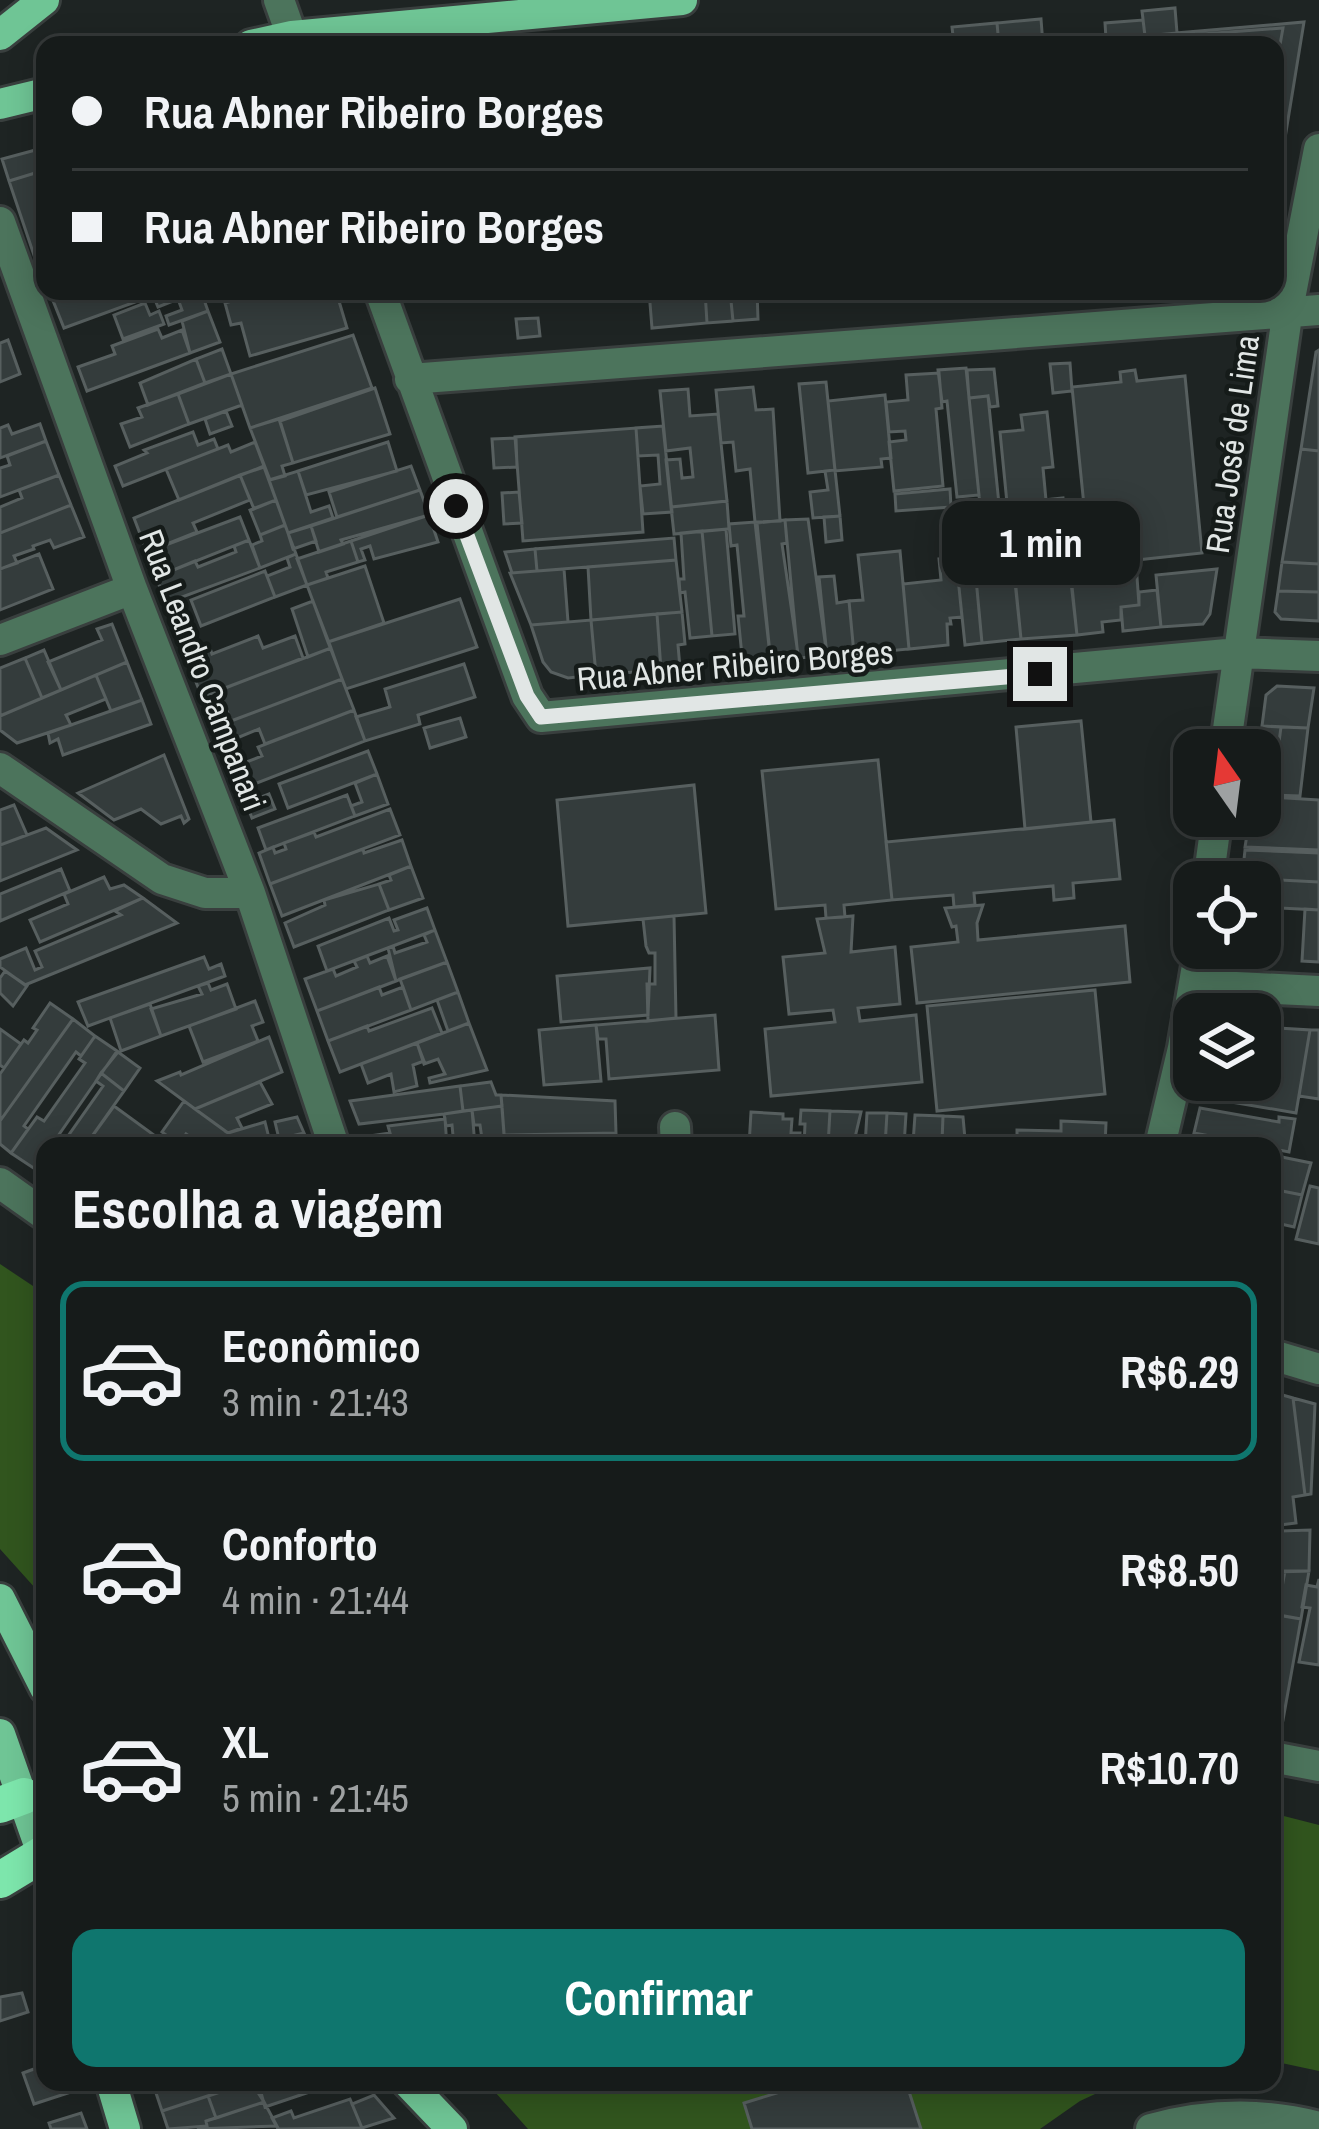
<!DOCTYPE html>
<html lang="pt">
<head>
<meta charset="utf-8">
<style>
  :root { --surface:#161b1a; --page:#1f2423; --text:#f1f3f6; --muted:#9ea1a2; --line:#353939; --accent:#0f766e }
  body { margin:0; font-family:"Archivo Narrow",sans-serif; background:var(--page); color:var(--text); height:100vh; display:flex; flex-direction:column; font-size:45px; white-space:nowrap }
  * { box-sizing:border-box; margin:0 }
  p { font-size:39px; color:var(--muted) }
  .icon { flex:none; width:66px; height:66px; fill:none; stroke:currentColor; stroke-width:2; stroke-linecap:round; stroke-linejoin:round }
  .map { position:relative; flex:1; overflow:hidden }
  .drawer { position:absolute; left:36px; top:1137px; width:1245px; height:954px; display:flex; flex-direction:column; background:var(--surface); border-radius:24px; box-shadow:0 6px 30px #0003,0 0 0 3px var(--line) }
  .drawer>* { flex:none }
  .top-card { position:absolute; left:36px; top:36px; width:1248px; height:264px; border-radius:24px; box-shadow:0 6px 30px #0003,0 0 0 3px var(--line); display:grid; align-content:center; height:264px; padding:0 36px; background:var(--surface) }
  .needle { width:78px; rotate:346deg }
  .fabs { position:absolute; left:1173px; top:729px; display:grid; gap:24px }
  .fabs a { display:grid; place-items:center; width:108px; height:108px; border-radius:24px; background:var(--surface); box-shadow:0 6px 30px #0003,0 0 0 3px var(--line); font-size:60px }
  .end { position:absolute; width:54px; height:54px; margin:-27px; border:15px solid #e1e6e5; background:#111; box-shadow:0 0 0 6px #111 }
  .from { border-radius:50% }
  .bubble { position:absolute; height:84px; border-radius:24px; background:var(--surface); box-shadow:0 6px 30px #0003,0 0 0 3px var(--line); font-size:39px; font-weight:700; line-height:84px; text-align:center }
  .top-card b { display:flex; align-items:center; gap:42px; height:114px; font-size:45px }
  .top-card b+b { border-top:3px solid var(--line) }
  .top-card i { width:30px; height:30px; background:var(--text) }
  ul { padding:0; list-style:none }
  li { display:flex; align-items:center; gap:36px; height:180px; margin:0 24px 18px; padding:0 12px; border:6px solid transparent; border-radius:24px }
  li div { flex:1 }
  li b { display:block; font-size:45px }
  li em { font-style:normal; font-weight:700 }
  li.active { border-color:var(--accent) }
  li>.icon { width:108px; height:108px; stroke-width:1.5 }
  h2 { padding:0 36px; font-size:54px; line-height:144px }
  .button { display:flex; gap:24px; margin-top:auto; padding:24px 36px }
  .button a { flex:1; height:138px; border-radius:24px; background:var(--accent); color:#fff; font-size:48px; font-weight:700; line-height:138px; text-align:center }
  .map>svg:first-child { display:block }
  .green { fill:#31551e }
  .building { fill:#343c3c; stroke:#575f5f; stroke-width:3 }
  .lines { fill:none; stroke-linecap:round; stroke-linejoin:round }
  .minor-casing { stroke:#393f3e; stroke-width:36 }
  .major-casing { stroke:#393f3e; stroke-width:36 }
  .highway-casing { stroke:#393f3e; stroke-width:42 }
  .minor { stroke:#4c745c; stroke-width:30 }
  .major { stroke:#6fc595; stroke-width:30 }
  .highway { stroke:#7de6ac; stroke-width:36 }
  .route { stroke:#e1e6e5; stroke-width:15 }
  .labels { text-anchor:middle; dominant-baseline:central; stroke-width:9; stroke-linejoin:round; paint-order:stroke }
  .street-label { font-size:33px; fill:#e1e6e5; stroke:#151b19 }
</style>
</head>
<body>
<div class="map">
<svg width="1319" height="2129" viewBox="0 0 1319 2129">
  <rect width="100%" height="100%" fill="#1e2423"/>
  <path class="green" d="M0,1264L45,1294V1599L0,1549Z
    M1272,1813L1319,1825V2071L1272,2061Z
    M486,2082H1121L1080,2101L1040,2129H528Z"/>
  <path class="building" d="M1175,8L1177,33L1145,36L1142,11Z
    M1041,19L1043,45H999L997,23Z
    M1143,20L1145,36L1106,39L1105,23Z
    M1304,22L1285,138L1275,139V73L1283,28L1177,36V33Z
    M997,23L999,45H954L952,27Z
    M1283,28L1275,73V45H1178L1177,36Z
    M43,148L45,170L9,181L2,159Z
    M45,170V272L40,273L9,181Z
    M71,291H159L160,293L64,328L52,298Z
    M165,291H201L208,311L169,325L166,316L182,310L178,299L158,307L153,295Z
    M266,291H336L347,328L250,356L241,323L231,325L225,303Z
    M649,291H705L707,323L652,328Z
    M705,291H730L733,321L707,323Z
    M730,291H757L758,319L733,321Z
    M145,303L150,315L159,311L164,324L123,339L114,315Z
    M208,311L220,342L190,353L182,321Z
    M538,318L540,336L518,338L516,319Z
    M158,329L162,338L182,330L190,353L87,391L78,367L115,354L112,346Z
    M353,335L372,388L250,428L231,374Z
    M8,340L20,374L0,382V343Z
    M222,349L231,374L205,383L196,359Z
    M1319,350V451L1301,449L1316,352Z
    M196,359L205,383L148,405L140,383Z
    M1070,363L1072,391L1053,393L1050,364Z
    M966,368L979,495L957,497L947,401L942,402L938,370Z
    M994,369L998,406L990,407L988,396L969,398L967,370Z
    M1135,370L1137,381L1185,376L1202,553L1090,565L1072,387L1121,382L1120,372Z
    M939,373L942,408L936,409L943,486L894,491L889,442L906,440L905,431L889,432L886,402L908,400L906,375Z
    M231,374L242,405L189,424L178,394Z
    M826,382L835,470L808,473L799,384Z
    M753,387L756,410L773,409L780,521L755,522L750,469L736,471L733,442L721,443L716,390Z
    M375,388L390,434L293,463L280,421Z
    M688,389L690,416L718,414L727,501L671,507L666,460L680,459L682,478L693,477L690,448L666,451L660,391Z
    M178,394L189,424L130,447L121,424L142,417L138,408Z
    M885,395L891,458L881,459L882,467L835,471L828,401Z
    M988,396L999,504L980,505L969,398Z
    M226,411L232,426L210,434L205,419Z
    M1047,412L1053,467L1043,468L1046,500L1007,503L1000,432L1023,430L1021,415Z
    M279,419L293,463L282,466L285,476L270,480L250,428Z
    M40,424L46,441L0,458V428L8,425L12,434Z
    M663,426L672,512L643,514L640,486L660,484L658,455L638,456L636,428Z
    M636,428L643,532L523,541L515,437Z
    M193,432L198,445L214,439L218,449L123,486L115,466L147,453L144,450Z
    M516,438L517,467L494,468L492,439Z
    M46,441L59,475L0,497V468L10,465L7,456Z
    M255,442L264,466L179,500L166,469L228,445L231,452Z
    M388,442L397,471L306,495L298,471Z
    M1301,449L1319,451V564L1282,562Z
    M411,466L420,490L337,517L329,492Z
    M264,467L276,500L254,509L240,475Z
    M835,470L840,516L813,518L810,492L828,490L825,471Z
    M298,471L311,512L329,506L333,518L288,533L269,480Z
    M59,475L71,505L0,533V507L22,498L19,490Z
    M240,475L250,500L193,523L197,532L147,552L134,518Z
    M950,489L951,507L896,511L895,494Z
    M420,490L429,515L341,540L343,544L319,552L311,526Z
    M519,492L522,523L504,524L502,493Z
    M1063,498L1077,635L1021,639L1013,563L1061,558L1060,549L1048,550L1043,500Z
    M276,500L285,525L260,535L250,510Z
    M727,501L729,529L674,534L671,507Z
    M1033,501L1039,556L1019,558L1018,549L1012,550L1007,503Z
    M1007,503L1012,544L973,548L974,557L956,559L955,545L967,544L966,526L953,527L951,507Z
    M71,505L84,537L54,548L50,540L33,546L34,549L14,556L17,563L0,569V533Z
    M429,515L438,542L374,559L370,546L361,549L365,560L358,562L351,541Z
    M840,516L842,540L826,542L824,517Z
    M240,517L249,540L156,577L147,552Z
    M808,519L827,656L798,658L785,520Z
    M785,520L787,543L782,544L799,661L771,664L757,523Z
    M755,522L771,664L743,666L738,616H744L737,545L731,546L729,524Z
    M285,525L296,554L260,568L252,545L262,541L260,535Z
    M311,526L316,541L293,549L288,533Z
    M726,529L735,634L712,636L702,531Z
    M702,531L712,636L690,638L685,592L680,593L679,579H684L681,533Z
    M674,538L676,560L537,571L535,549Z
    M249,540L260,568L166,603L156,577L195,561L198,567L236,552L234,546Z
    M351,541L358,562L326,572L328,578L307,585L297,559Z
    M535,549L537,571L512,573L505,552Z
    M900,551L909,649L854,654L849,601L863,600L858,555Z
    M39,554L53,589L0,610V569Z
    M296,554L307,585L275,597L267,576L290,567L287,558Z
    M1004,554L1007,579L1015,578L1021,639L982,643L974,557Z
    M974,557L982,643L965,645L956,559Z
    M956,558L962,617L950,618L951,624H947L948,645L909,649L903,584L941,580L939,559Z
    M676,560L682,612L591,620L588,567Z
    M1282,562L1319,564V592L1278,591Z
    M365,566L384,623L328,642L307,585Z
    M564,569L568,622L531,625L510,573Z
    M1217,569L1210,614L1203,624L1161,627L1156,575Z
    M265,571L275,597L201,626L191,600Z
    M834,576L837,603L849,601L854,654L827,656L819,577Z
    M1137,577L1139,605L1121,607V620L1102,622L1103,632L1077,635L1071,582Z
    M1157,590L1161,627L1123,631L1121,607L1139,605V592Z
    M1278,591L1319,592V621L1281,619L1275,612Z
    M460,599L477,647L346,689L328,642Z
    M313,601L331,648L308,657L292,609Z
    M682,612L685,644L678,645L680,668L661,670L657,614Z
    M657,614L661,670L596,675L591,620Z
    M591,620L596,675L568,678L551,672L543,662L531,625Z
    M112,624L127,662L61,690L48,662L102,640L97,629Z
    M258,636L263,648L295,636L303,658L202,697L186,657L210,648L212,654Z
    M331,648L342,679L231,721L219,690Z
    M44,650L61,690L42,698L25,658Z
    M25,658L42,698L0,716V668Z
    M127,662L142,700L111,711L96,675Z
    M464,664L475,697L418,715L420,724L365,741L356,717L390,707L385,689Z
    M96,675L106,699L66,715L71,725L17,743L0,730V716Z
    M342,679L354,710L265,744L259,729L237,738L231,721Z
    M1277,686L1314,688L1308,728L1262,726L1266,695Z
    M142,700L151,724L63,755L58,739L50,743L48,733Z
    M354,710L365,741L236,791L228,769L262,756L258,747Z
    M460,718L466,737L430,748L424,728Z
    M1081,721L1091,822L1025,829L1016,727Z
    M1262,726L1281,727L1273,789L1260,788Z
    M1281,727L1308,728L1300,796L1272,795Z
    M368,751L377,774L288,808L279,784Z
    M164,755L189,819L184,823L181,816L161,824L141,809L114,820L78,793Z
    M878,760L892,900L844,905L845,917L826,918L825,905L776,909L762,771Z
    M377,774L388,804L355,816L351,806L362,802L355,783Z
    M694,785L706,913L568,926L557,800Z
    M269,794L275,809L252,818L246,803Z
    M347,795L355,816L266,850L258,828Z
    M1268,797L1319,800V850L1245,847L1249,822L1266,823Z
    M14,805L27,835L0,845V810Z
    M390,809L400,835L270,884L259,853L273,847L275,853L286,849L284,843L314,832L316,837Z
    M1114,820L1120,879L1073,883L1074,898L1054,900L1053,886L974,893L975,905L954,907L953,895L892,900L886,842Z
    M46,828L77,850L0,881V845Z
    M402,840L411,866L282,916L270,884L363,849L364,853Z
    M1245,850L1319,853V882L1242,878Z
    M411,866L423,898L389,910L379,884L391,880L389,875Z
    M61,869L70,891L0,921V894Z
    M104,877L110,889L124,885L143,898L40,942L30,920L68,904L64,894Z
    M1242,878L1319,882V910L1260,907V882H1241Z
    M379,884L389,910L294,947L285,923L325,905L324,900Z
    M143,898L177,923L25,985L0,967V959L26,948L35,970L42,967L35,951L121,915L115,911Z
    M983,905L977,923L978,940L1125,926L1130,982L917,1003L911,947L958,942L956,926L952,927L945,908Z
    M427,908L435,930L327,971L318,946L389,918L394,931L398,930L394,920Z
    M1305,909L1319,910V962L1302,961Z
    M674,916L676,1018L648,1021L647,984H655V953H649L646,946L643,919Z
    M853,916L851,952L895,947L900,1004L858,1008L860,1021L916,1015L922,1082L771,1096L765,1029L835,1022L833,1010L789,1014L783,957L825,953L817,919Z
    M435,930L447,962L396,981L388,948L393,946L395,953L427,942L424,935Z
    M367,956L370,963L387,956L396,981L317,1011L305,979L333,969L336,976L357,967L354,961Z
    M204,957L209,969L221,964L225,976L88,1026L78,1002Z
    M447,962L458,992L411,1010L400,979Z
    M650,968L648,1015L561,1022L557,976Z
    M5,971L27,986L13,1006L0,993V978Z
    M208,983L211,990L227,984L236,1009L161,1036L151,1009L202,994L198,986Z
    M379,987L382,995L403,987L411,1010L328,1041L317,1011Z
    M1095,990L1105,1094L937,1111L927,1006Z
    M458,992L469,1023L448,1031L437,1000Z
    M255,1001L263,1022L252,1026L258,1041L203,1062L189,1026Z
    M50,1003L73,1019L0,1121V1074L24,1040L28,1043L37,1030L33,1028Z
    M150,1004L161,1036L121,1051L110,1018Z
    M432,1008L442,1033L340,1072L328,1041L367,1026L369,1031Z
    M715,1015L719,1070L609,1079L606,1039H598L596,1025Z
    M73,1019L95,1036L81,1056L76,1052L24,1126L28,1129L11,1153L0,1144V1121Z
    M469,1023L487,1070L430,1083L429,1078L445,1074L438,1059L424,1064L417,1043Z
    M596,1025L601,1081L544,1085L539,1030Z
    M1260,1027L1310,1030L1296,1113L1202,1097L1206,1080H1260Z
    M0,1029L21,1044L4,1068L0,1065Z
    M1310,1030H1319V1099L1299,1096Z
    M95,1036L117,1051L51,1146H45V1154L35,1169L11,1153L37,1117L44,1121L85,1063L79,1059Z
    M269,1037L282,1072L195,1109L157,1081L180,1072L181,1075Z
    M417,1043L424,1061L413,1065L417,1086L394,1092L391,1074L368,1083L361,1064Z
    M118,1052L140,1068L124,1091L101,1073Z
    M101,1073L124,1091L85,1146H61L103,1086L96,1081Z
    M260,1082L272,1104L237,1118L242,1128L228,1133L195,1109Z
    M491,1082L496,1095H501L502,1106L463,1111L460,1086Z
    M460,1086L463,1111L444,1114L359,1124L350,1101Z
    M501,1095L615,1101L616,1133L504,1135Z
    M184,1101L231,1135L223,1146H203L186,1134L179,1145L162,1132Z
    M114,1106L158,1138L152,1146H85Z
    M502,1106L505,1146H483L480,1125H474L472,1110Z
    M1200,1108L1279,1122V1117L1295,1119L1289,1152L1194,1133Z
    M472,1110L475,1146H454L452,1125L446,1126L444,1114Z
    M801,1110L830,1111L828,1146H804L805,1124H800Z
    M830,1111L861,1112L853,1146H828Z
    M751,1112L783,1114V1119H792L791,1133H800L799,1146H749Z
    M867,1113H887L885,1146H865Z
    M887,1113L906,1114L904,1146H885Z
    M915,1115L943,1116L942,1144L913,1143Z
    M943,1116L963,1117L965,1139L942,1141Z
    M297,1117L304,1133L279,1139L275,1122Z
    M445,1119L447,1146H367L363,1137L390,1133L388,1126Z
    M1061,1121L1106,1123L1105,1146H1017V1130L1061,1131Z
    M265,1122L270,1142L252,1146L228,1133Z
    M1194,1133L1253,1144L1191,1146Z
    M504,1135H556V1146H505Z
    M1272,1155L1311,1163L1302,1195L1272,1189Z
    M1310,1186L1319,1188V1244L1296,1239Z
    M1272,1189L1302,1195L1294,1227L1272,1222Z
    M1272,1392L1293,1398L1305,1495L1293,1497L1296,1523L1272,1526Z
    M1293,1398L1315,1404L1311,1494L1305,1495Z
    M1280,1526L1281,1531L1310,1530L1309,1571L1277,1572L1272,1532Z
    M1285,1571H1309L1301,1619L1277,1615Z
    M1319,1579V1665L1299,1662L1310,1608L1302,1607L1306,1585L1317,1587Z
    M1279,1615L1301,1619L1283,1720L1272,1718V1654Z
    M22,1993L28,2012L0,2021V1997Z
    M45,2065V2082H71L74,2091L34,2104L23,2073Z
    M160,2082H247V2083L162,2111L153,2084Z
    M251,2082L264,2102L216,2118L208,2096Z
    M258,2082H339L265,2107Z
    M813,2082H906L921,2129H752L744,2103Z
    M374,2095L394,2118L362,2128L352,2104Z
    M208,2096L216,2118L206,2121L207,2126L168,2129L162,2111Z
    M350,2099L362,2128L278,2129L272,2118L291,2111L294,2118Z
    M264,2102L277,2126L197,2129L207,2126L206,2121Z
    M81,2113L87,2129H51L49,2123Z"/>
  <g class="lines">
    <defs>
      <path id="minor" d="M279,0L295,45
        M0,222L132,589L250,893L334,1146
        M380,291L527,696L541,717L1238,653L1319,656
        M410,379L1319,310
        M0,640L132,589
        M1225,750L1288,309L1319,149
        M0,768L162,879L205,893H250
        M1208,882L1217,816
        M1195,985L1319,991
        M675,1127L676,1146
        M1160,1146L1183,1048L1200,948
        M0,1183L45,1215
        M1272,1355L1319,1369
        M1272,1757L1319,1766
        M1151,2129C1206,2114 1263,2112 1319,2127"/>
      <path id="major" d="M0,35L44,0
        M251,45L292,36L682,0
        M0,104L45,93
        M0,1599L45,1688
        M0,1734L45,1862
        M111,2082L125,2129
        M407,2082L452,2129"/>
      <path id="highway" d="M0,1805L24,1796
        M0,1880L43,1854"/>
    </defs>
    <use href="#minor" class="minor-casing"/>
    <use href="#major" class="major-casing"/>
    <use href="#highway" class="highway-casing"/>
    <use href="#minor" class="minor"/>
    <use href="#major" class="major"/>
    <use href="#highway" class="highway"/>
  </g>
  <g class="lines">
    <path class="route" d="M456,506L527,696L541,717L1040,674"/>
  </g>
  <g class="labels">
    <g class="street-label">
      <text transform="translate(1232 444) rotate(-82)">Rua José de Lima</text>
      <text transform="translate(735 665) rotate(-5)">Rua Abner Ribeiro Borges</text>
      <text transform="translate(203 670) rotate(69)">Rua Leandro Campanari</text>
    </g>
  </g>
</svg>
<div class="fabs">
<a><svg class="needle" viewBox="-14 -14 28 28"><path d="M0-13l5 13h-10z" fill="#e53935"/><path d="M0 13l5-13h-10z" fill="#9ea1a2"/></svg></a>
<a><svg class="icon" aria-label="locate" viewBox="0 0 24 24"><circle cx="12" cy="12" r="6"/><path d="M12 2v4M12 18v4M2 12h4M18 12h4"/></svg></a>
<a><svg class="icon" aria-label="layers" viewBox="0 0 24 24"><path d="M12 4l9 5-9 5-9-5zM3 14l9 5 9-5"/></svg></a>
</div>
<i class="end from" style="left:456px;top:506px"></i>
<i class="end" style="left:1040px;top:674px"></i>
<div class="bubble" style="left:942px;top:501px;width:198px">1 min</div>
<div class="top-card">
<b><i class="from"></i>Rua Abner Ribeiro Borges</b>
<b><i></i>Rua Abner Ribeiro Borges</b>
</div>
<section class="drawer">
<h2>Escolha a viagem</h2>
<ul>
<li class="active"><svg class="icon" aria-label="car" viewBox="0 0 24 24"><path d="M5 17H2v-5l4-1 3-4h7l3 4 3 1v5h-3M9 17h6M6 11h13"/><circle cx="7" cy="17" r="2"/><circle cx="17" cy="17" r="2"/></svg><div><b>Econômico</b><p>3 min · 21:43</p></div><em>R$6.29</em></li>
<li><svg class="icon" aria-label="car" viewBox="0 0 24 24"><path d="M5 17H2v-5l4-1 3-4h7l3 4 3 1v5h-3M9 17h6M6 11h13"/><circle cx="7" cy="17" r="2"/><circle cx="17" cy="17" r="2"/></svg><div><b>Conforto</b><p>4 min · 21:44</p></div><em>R$8.50</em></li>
<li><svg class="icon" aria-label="car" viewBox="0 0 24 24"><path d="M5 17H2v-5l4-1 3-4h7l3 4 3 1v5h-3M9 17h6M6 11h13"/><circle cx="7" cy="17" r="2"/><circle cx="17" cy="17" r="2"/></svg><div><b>XL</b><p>5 min · 21:45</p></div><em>R$10.70</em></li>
</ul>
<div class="button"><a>Confirmar</a></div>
</section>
</div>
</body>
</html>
